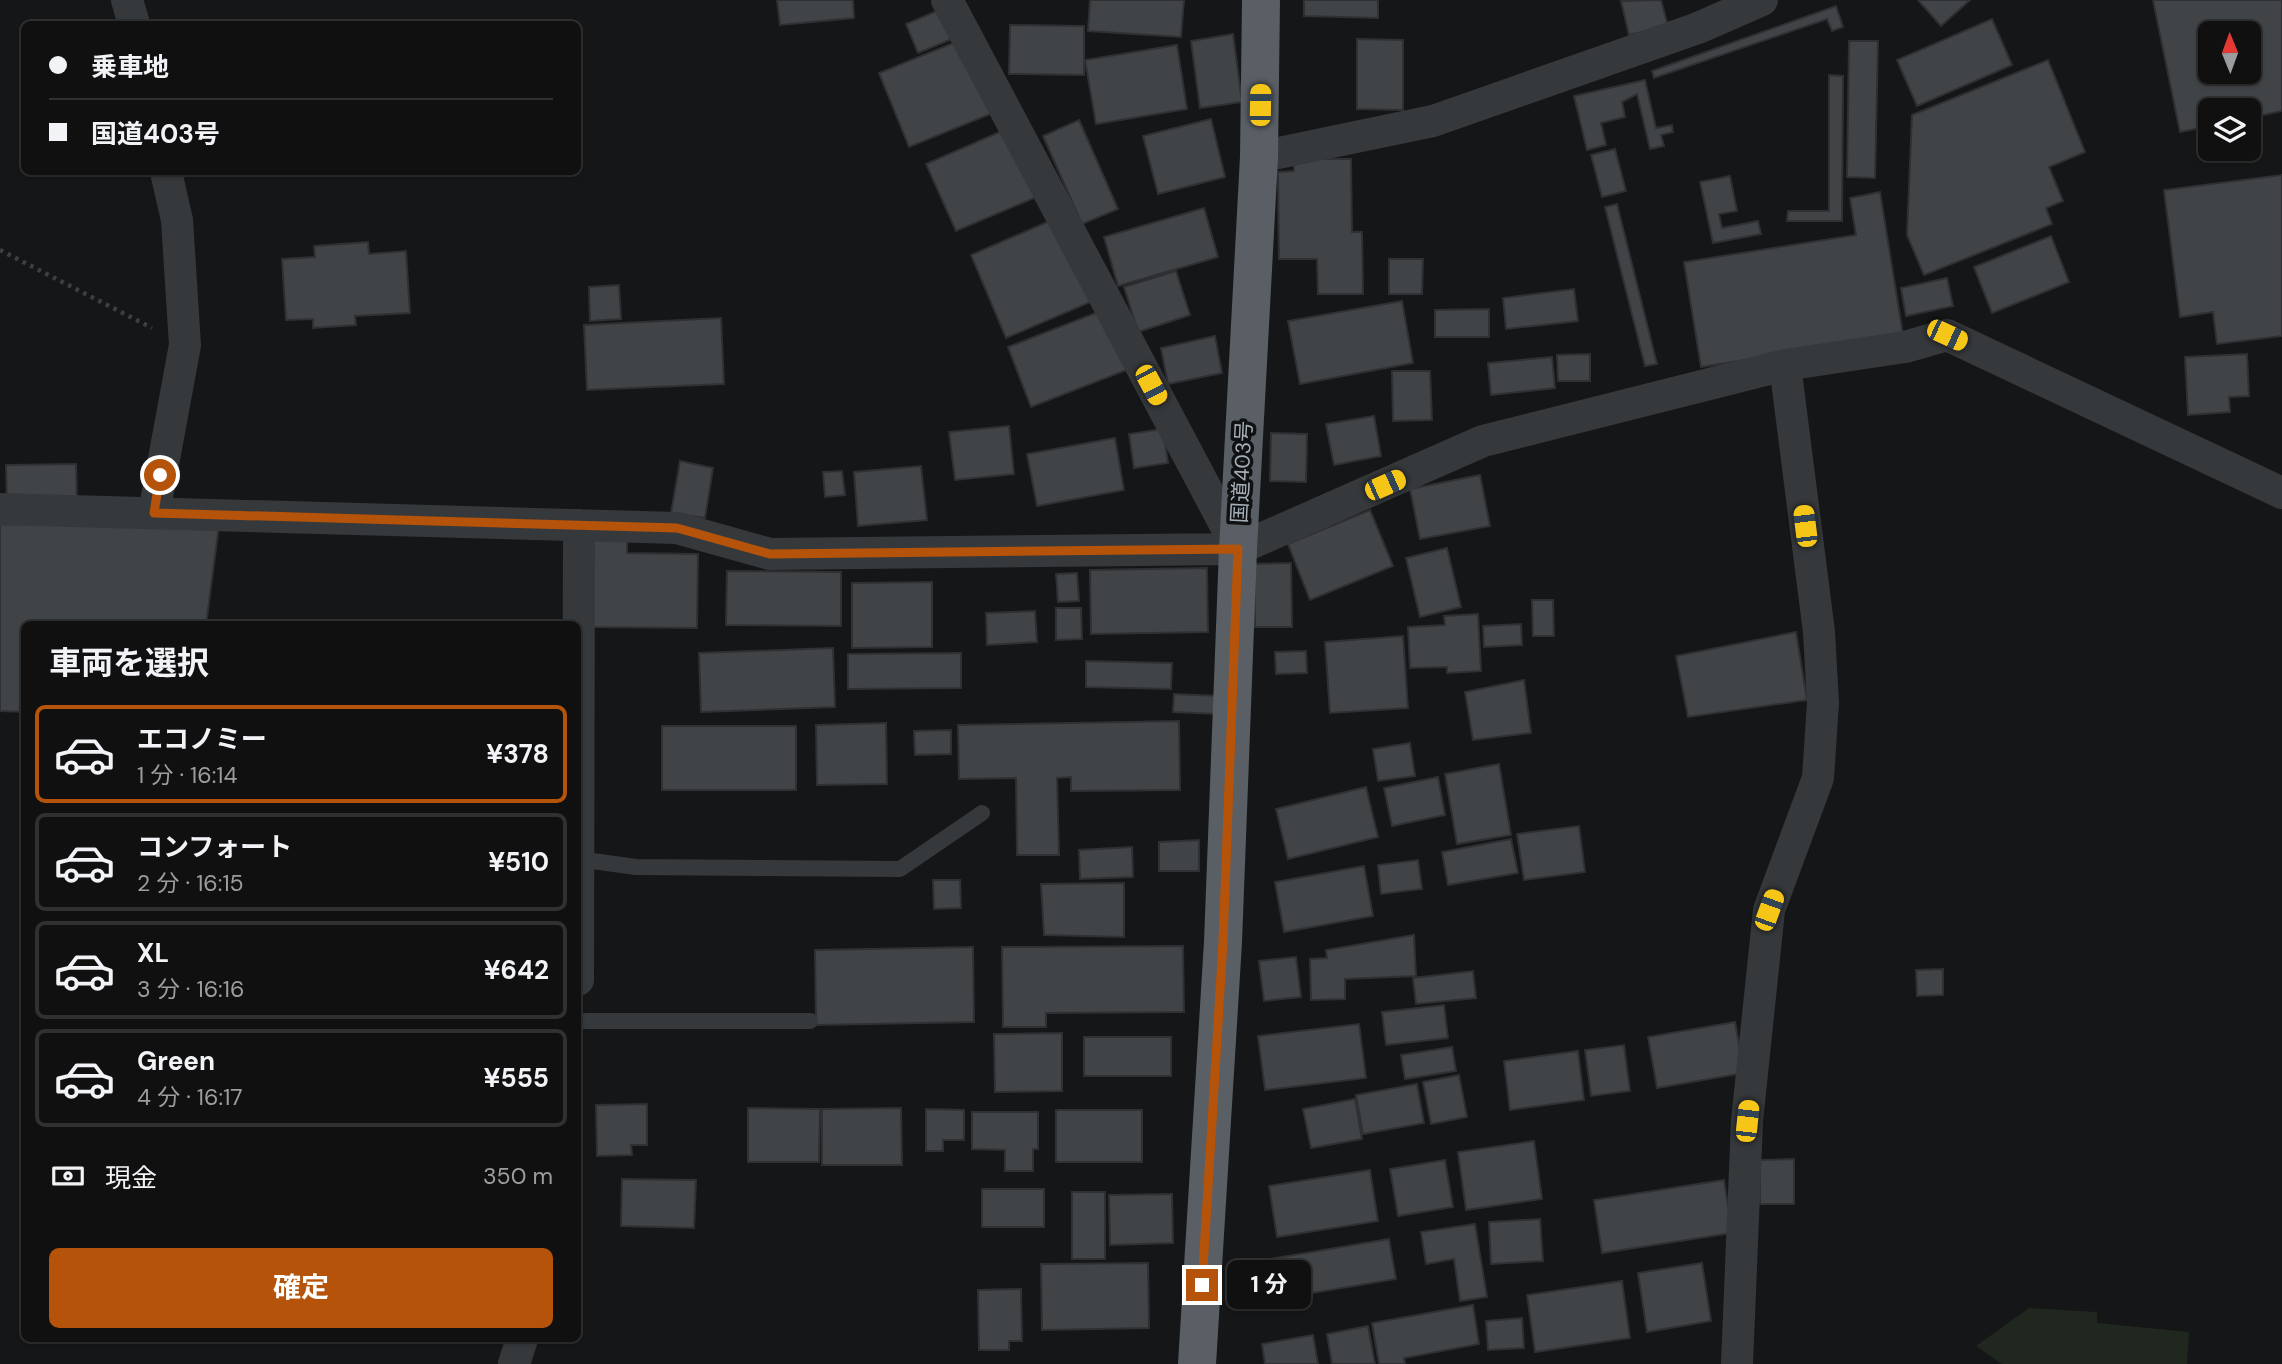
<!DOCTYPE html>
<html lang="ja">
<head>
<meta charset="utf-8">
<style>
  :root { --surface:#101011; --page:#19191a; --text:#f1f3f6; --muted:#9c9d9f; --line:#303031; --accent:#b45309 }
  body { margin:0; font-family:"DM Sans","Noto Sans JP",sans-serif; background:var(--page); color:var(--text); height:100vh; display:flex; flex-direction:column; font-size:26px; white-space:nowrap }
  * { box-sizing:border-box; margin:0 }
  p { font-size:23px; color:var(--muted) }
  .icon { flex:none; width:38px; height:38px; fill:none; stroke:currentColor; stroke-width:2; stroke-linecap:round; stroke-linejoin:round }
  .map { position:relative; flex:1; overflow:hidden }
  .details { position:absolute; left:21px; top:621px; width:560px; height:721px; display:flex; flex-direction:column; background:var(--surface); border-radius:10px; box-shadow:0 2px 5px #0004,0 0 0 2px var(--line) }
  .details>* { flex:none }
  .guide { position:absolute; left:21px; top:21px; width:560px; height:154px; border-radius:10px; box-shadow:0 2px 5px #0004,0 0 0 2px var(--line); display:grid; align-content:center; height:154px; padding:0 28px; background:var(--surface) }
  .needle { width:46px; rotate:359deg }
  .tools { position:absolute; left:2198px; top:21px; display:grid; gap:14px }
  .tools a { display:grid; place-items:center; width:63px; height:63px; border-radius:10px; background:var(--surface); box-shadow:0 2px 5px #0004,0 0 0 2px var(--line); font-size:35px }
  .end { position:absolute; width:32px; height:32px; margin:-16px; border:9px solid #b45309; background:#fff; box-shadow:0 0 0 4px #fff }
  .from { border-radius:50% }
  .bubble { position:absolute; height:49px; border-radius:10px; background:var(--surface); box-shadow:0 2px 5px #0004,0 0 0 2px var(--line); font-size:23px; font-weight:700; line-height:49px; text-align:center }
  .car { position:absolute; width:21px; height:42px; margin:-21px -10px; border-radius:9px; box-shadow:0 0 5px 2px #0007; background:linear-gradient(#f5c518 24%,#345 0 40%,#f5c518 0 76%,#345 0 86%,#f5c518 0) }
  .guide b { display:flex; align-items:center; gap:24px; height:66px; font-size:26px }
  .guide b+b { border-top:2px solid var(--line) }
  .guide i { width:18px; height:18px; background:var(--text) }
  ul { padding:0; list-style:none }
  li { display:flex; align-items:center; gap:21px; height:98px; margin:0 14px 10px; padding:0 14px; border:4px solid var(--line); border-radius:10px }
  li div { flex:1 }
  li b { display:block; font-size:26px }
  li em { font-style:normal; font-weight:700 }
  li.on { border-color:var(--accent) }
  li>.icon { width:63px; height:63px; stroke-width:1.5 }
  h2 { padding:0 28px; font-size:32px; line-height:84px }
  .pay { display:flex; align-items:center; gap:18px; height:77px; padding:0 28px; font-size:26px }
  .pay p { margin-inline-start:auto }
  .action { display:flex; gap:14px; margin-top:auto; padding:14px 28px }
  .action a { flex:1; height:80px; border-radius:10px; background:var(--accent); color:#fff; font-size:28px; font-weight:700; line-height:80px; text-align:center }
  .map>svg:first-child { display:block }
  .green { fill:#20271f }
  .building { fill:#414447; stroke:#2f3033; stroke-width:2; fill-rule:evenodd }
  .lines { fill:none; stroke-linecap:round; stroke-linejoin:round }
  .path { stroke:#3c4043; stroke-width:4.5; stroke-dasharray:3.5 5; stroke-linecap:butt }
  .service { stroke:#36393c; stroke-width:16 }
  .minor { stroke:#36393c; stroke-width:32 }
  .trunk { stroke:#5a5f65; stroke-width:38 }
  .route { stroke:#b45309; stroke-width:9 }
  .labels { text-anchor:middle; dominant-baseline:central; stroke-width:7; stroke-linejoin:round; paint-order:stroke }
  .street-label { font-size:21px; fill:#a6b0b8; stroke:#101112 }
</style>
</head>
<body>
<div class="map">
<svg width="2282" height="1364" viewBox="0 0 2282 1364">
  <rect width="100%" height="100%" fill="#151617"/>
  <path class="green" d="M2029,1308L2097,1312V1323L2189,1332L2187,1364H2002L1976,1346Z"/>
  <path class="building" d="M777,0H853L854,18L780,25Z
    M1090,0H1184L1181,37L1088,31Z
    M1304,0H1378V18L1304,16Z
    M1661,0L1668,26L1629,35L1621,1Z
    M1918,0H1970L1941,26Z
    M2153,0H2282V111L2249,118V110H2210V126L2180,132ZM2210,33H2249V72H2210Z
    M1836,6L1843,27L1832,31L1827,19L1654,78L1652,71Z
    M944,8L957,37L918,53L906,24Z
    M1992,19L2012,65L1917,106L1897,60Z
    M1010,25L1084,26V75L1009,74Z
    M1233,34L1242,102L1200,108L1191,41Z
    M963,39L993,113L909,147L879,73Z
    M1357,39L1403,40V110L1357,109Z
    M1849,41H1878L1875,178L1847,177Z
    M1177,45L1187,109L1096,124L1085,60Z
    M2048,60L2085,152L2049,167L2063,201L2046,208L2052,224L1924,275L1907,235L1912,115Z
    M1829,75L1843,76L1842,221H1787L1788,211H1829Z
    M1645,80L1656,128L1672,125L1673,132L1661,135L1664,146L1650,149L1637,94L1622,102L1625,117L1601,123L1606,145L1587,150L1574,96Z
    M1211,119L1225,177L1158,194L1143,136Z
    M1079,120L1118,209L1082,224L1043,136Z
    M1011,127L1041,195L956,231L926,164Z
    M1615,149L1626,191L1602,197L1591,155Z
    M1294,159H1351L1352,232H1362L1363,294H1318L1317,259H1279L1278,172L1294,171Z
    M2282,175V336L2217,344L2213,312L2180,317L2164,190Z
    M1730,176L1737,211L1719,214L1722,228L1758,221L1761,234L1713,243L1700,182Z
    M1880,192L1903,335L1701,367L1684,262L1856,235L1850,198Z
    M1617,204L1657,364L1645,366L1605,207Z
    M1204,208L1218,257L1118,286L1104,237Z
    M1059,217L1095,300L1006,338L971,255Z
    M2051,236L2069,282L1992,313L1974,267Z
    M368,242L369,254L406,251L410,313L355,316L356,325L313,328V319L286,320L282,259L315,257L314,246Z
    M1389,259H1423L1422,294H1389Z
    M1176,271L1190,315L1138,332L1124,287Z
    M1947,278L1953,306L1906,316L1901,288Z
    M619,285L621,319L590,321L589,287Z
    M1574,289L1578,321L1506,329L1503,298Z
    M1402,301L1413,363L1300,384L1288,321Z
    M1106,309L1129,369L1031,407L1008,347Z
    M1489,309V337H1435V310Z
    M721,318L724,384L587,390L584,325Z
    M1215,336L1222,373L1168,384L1161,348Z
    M1590,354V381H1558L1557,355Z
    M2247,354L2249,396L2229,397L2230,412L2188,415L2185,357Z
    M1552,357L1555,388L1491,395L1488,363Z
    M1392,371H1430L1432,420L1393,421Z
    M1374,416L1381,456L1334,465L1326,424Z
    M1009,426L1014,474L955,480L949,432Z
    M1163,429L1168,463L1134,468L1129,434Z
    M1271,433L1307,434L1306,482L1270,481Z
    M1115,438L1124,490L1037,506L1027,454Z
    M680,461L713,468L705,518L671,513Z
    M76,464L77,503L7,505L6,465Z
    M921,466L927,520L858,526L854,472Z
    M842,471L845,495L825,497L823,472Z
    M1480,475L1490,526L1420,539L1410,489Z
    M1370,510L1393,566L1310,600L1288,544Z
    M0,524L219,525L206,625H24V712L0,711Z
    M592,536L627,537V553L698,554L697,628L591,627Z
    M1447,548L1461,607L1420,617L1406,558Z
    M1291,563L1292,627H1255L1254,564Z
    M1207,568L1208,632L1091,634L1090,570Z
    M727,571L841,572V626L726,625Z
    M1077,573L1079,601L1058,602L1056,574Z
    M932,582V647L852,648V583Z
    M1532,600H1553L1554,636H1533Z
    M1056,608H1081L1082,639L1056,640Z
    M1035,611L1037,642L987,645L986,613Z
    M1478,614L1481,671L1447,673V667L1410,668L1408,627L1445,625L1444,616Z
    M1521,624L1522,645L1484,647L1483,626Z
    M1796,632L1807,700L1688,717L1676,656Z
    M1403,636L1408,708L1330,713L1325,642Z
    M833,648L835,707L701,712L699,653Z
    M1306,651L1307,673L1276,674L1275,652Z
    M961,653V688L848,689V654Z
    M1086,661L1172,663L1171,689L1086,687Z
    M1524,680L1531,733L1473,740L1465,692Z
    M1174,694L1219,696L1218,714L1173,712Z
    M1179,721L1180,790L1071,791V777L1057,778L1059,855H1017L1016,778L959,779L958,725Z
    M886,723L887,784L817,785L816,725Z
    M662,726H796V790H662Z
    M951,730V754L915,755L914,731Z
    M1410,743L1415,776L1378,781L1373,749Z
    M1499,764L1511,835L1457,844L1445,774Z
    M1438,777L1445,815L1392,826L1384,788Z
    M1366,787L1378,837L1288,859L1276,809Z
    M1579,826L1585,872L1524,880L1517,834Z
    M1511,839L1518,873L1448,885L1442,852Z
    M1199,840V871H1159V842Z
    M1132,847L1133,877L1080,879L1079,850Z
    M1418,860L1422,889L1381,894L1378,865Z
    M1364,866L1373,916L1284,932L1275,882Z
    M933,880H960L961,908L934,909Z
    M1124,883V937L1044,935L1041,884Z
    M1414,935L1416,976L1345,979V999L1311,1000L1310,959L1327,958L1326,950Z
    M1183,946L1184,1012L1046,1013V1027H1003L1002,947Z
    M973,947L974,1022L816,1025L815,950Z
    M1296,957L1301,997L1264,1001L1259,961Z
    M1943,969V995L1917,996L1916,970Z
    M1473,971L1476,998L1416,1004L1413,978Z
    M1444,1005L1448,1038L1386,1045L1382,1012Z
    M1735,1022L1744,1073L1657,1088L1648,1037Z
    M1359,1024L1366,1078L1265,1090L1258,1036Z
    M1062,1033V1091L995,1092L994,1034Z
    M1084,1037H1171V1076H1084Z
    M1624,1045L1630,1091L1591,1096L1585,1050Z
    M1452,1047L1456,1071L1405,1079L1401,1055Z
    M1578,1051L1584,1100L1510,1110L1504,1061Z
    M1459,1075L1467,1117L1431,1124L1423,1082Z
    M1417,1084L1424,1123L1363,1134L1356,1095Z
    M1355,1099L1362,1139L1311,1148L1303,1109Z
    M647,1104V1145H631L632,1155L597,1156L596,1105Z
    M748,1108L820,1109L819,1162H748Z
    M901,1108L902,1165H822V1109Z
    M926,1109L964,1110V1140H943V1151H926Z
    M1056,1110H1142V1162H1056Z
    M972,1112H1038V1149H1033V1171H1005V1150L972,1149Z
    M1534,1141L1542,1199L1466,1210L1458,1152Z
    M1794,1159V1204H1760V1160Z
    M1445,1160L1453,1207L1398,1216L1390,1169Z
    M1370,1170L1378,1221L1277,1237L1269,1186Z
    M622,1179L696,1180L694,1228L621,1226Z
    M1724,1180L1732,1233L1602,1253L1594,1200Z
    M982,1189H1044V1227H982Z
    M1072,1192H1105V1259H1072Z
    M1172,1194L1173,1243L1110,1245L1109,1195Z
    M1540,1219L1543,1261L1491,1264L1489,1222Z
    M1475,1224L1487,1297L1460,1301L1454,1259L1426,1264L1421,1232Z
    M1389,1239L1396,1279L1264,1301L1258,1261Z
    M1148,1263L1149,1328L1042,1330L1041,1264Z
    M1702,1263L1711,1321L1647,1332L1638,1273Z
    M1622,1281L1630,1338L1535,1352L1527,1295Z
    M1021,1289L1022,1341H1009V1350H979L978,1290Z
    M1473,1305L1479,1344L1404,1358L1405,1364H1379L1372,1323Z
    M1522,1318L1524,1348L1488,1350L1486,1321Z
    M1368,1326L1375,1364H1332L1327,1334Z
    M1313,1335L1318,1364H1265L1262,1344Z"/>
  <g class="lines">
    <path class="path" d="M0,250L152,328"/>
    <path class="service" d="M578,859L636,867L900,869L982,813
      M578,1021H810"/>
    <path class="minor" d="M127,0L134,24
      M947,0L1238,549
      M1259,157L1433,121L1698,28L1762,0
      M0,509L677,528L770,554L1238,549L1483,441L1785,365L1905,347L1947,335L2282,493
      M154,513L185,345L177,220L166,172
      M578,980L579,525
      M514,1364L522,1339
      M1737,1364L1747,1121L1769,910L1818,778L1823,703L1819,632L1785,365"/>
    <path class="trunk" d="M1197,1364L1223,942L1238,549L1259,157L1261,0"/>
  </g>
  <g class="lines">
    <path class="route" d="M160,475L154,513L677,528L770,554L1238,549L1223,942L1202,1285"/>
  </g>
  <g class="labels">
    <g class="street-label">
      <text transform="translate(1242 472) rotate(-87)">国道403号</text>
    </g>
  </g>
</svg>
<div class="tools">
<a><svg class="needle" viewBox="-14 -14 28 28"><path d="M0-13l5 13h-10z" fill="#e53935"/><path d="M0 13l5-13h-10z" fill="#9c9d9f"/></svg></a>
<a><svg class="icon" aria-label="layers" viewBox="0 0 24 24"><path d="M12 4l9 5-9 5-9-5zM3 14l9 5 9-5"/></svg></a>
</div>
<i class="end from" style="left:160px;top:475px"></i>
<i class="end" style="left:1202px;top:1285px"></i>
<div class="bubble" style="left:1227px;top:1260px;width:84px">1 分</div>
<i class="car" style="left:1260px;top:105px;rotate:1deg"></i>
<i class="car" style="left:1947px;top:335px;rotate:115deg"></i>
<i class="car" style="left:1151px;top:385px;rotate:152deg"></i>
<i class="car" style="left:1385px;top:485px;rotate:66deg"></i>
<i class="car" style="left:1805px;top:526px;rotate:353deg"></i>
<i class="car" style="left:1769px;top:910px;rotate:20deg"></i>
<i class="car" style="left:1747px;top:1121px;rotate:6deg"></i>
<div class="guide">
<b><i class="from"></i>乗車地</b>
<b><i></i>国道403号</b>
</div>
<section class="details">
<h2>車両を選択</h2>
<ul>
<li class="on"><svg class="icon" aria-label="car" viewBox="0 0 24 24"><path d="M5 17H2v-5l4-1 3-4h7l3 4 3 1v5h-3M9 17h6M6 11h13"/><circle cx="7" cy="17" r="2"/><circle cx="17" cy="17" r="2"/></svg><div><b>エコノミー</b><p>1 分 · 16:14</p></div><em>¥378</em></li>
<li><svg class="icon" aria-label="car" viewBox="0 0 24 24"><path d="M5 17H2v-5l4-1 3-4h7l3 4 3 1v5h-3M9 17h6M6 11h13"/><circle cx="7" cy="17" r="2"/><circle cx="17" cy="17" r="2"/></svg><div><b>コンフォート</b><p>2 分 · 16:15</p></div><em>¥510</em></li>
<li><svg class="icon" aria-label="car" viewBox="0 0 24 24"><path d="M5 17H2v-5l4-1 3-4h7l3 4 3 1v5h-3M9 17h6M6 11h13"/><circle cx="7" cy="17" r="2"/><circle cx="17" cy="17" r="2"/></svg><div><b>XL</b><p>3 分 · 16:16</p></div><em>¥642</em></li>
<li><svg class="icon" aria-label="car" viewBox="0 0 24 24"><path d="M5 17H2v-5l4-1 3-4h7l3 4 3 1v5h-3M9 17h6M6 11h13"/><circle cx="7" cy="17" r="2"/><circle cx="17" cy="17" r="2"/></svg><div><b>Green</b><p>4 分 · 16:17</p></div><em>¥555</em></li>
</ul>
<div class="pay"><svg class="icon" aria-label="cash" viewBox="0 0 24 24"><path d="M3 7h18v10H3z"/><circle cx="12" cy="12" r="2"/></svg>現金<p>350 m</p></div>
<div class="action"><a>確定</a></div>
</section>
</div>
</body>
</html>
